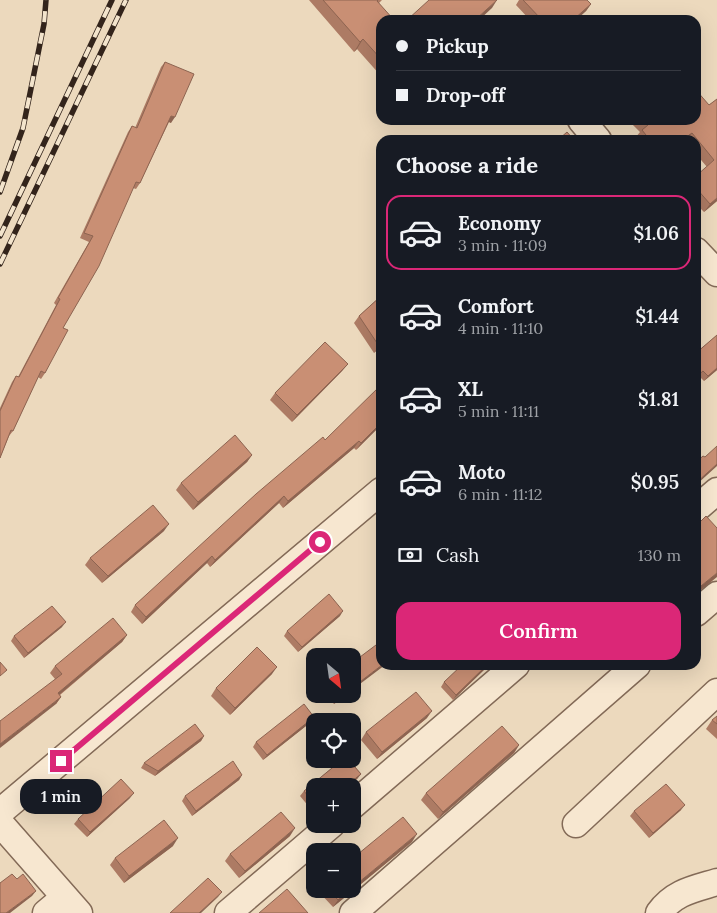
<!DOCTYPE html>
<html lang="en">
<head>
<meta charset="utf-8">
<style>
  :root { --surface:#171b24; --page:#20242c; --text:#f1f3f6; --muted:#9ea1a6; --line:#363941; --accent:#db2777 }
  body { margin:0; font-family:Lora,serif; background:var(--page); color:var(--text); height:100vh; display:flex; flex-direction:column; font-size:19px; white-space:nowrap }
  * { box-sizing:border-box; margin:0 }
  p { font-size:16px; color:var(--muted) }
  .icon { flex:none; width:28px; height:28px; fill:none; stroke:currentColor; stroke-width:2; stroke-linecap:round; stroke-linejoin:round }
  .map { position:relative; flex:1; overflow:hidden }
  .panel { position:absolute; left:376px; top:135px; width:325px; height:535px; display:flex; flex-direction:column; background:var(--surface); border-radius:15px; box-shadow:0 5px 20px #0002 }
  .panel>* { flex:none }
  .banner { position:absolute; left:376px; top:15px; width:325px; height:110px; border-radius:15px; box-shadow:0 5px 20px #0002; display:grid; align-content:center; height:110px; padding:0 20px; background:var(--surface) }
  .needle { width:32px; rotate:151deg }
  .fabs { position:absolute; left:306px; top:648px; display:grid; gap:10px }
  .fabs a { display:grid; place-items:center; width:55px; height:55px; border-radius:10px; background:var(--surface); box-shadow:0 5px 20px #0002; font-size:25px }
  .end { position:absolute; width:22px; height:22px; margin:-11px; border:6px solid #db2777; background:#fff; box-shadow:0 0 0 2px #fff }
  .from { border-radius:50% }
  .bubble { position:absolute; height:35px; border-radius:15px; background:var(--surface); box-shadow:0 5px 20px #0002; font-size:16px; font-weight:600; line-height:35px; text-align:center }
  .banner b { display:flex; align-items:center; gap:18px; height:48px; font-size:19px }
  .banner b+b { border-top:1px solid var(--line) }
  .banner i { width:12px; height:12px; background:var(--text) }
  ul { padding:0; list-style:none }
  li { display:flex; align-items:center; gap:15px; height:75px; margin:0 10px 8px; padding:0 10px; border:2px solid transparent; border-radius:15px }
  li div { flex:1 }
  li b { display:block; font-size:19px }
  li em { font-style:normal; font-weight:600 }
  li.selected { border-color:var(--accent) }
  li>.icon { width:45px; height:45px; stroke-width:1.5 }
  h2 { padding:0 20px; font-size:22px; line-height:60px }
  .pay { display:flex; align-items:center; gap:12px; height:55px; padding:0 20px; font-size:19px }
  .pay p { margin-inline-start:auto }
  .action { display:flex; gap:10px; margin-top:auto; padding:10px 20px }
  .action a { flex:1; height:58px; border-radius:15px; background:var(--accent); color:#fff; font-size:20px; font-weight:600; line-height:58px; text-align:center }
  .map>svg:first-child { display:block }
  .lines { fill:none; stroke-linecap:round; stroke-linejoin:round }
  .minor-casing { stroke:#836a57; stroke-width:29 }
  .minor { stroke:#f7e7d0; stroke-width:26 }
  .rail-casing { stroke:#33241b; stroke-width:5.5 }
  .rail { stroke:#f3e4cc; stroke-width:4; stroke-dasharray:11; stroke-linecap:butt }
  .wall { fill:#ad7b64 }
  .shaded-wall { fill:#8d6451 }
  .building { fill:#c98f74; stroke:#8d6451 }
  .route { stroke:#db2777; stroke-width:6 }
</style>
</head>
<body>
<div class="map">
<svg width="717" height="913" viewBox="0 0 717 913">
  <rect width="100%" height="100%" fill="#ecd9bd"/>
  <g class="lines">
    <defs>
      <path id="minor" d="M581,120L598,140
        M696,251L717,273
        M696,509L717,491
        M696,613L717,595
        M352,806L516,665
        M0,812L381,491
        M0,823L79,913
        M576,824L717,692
        M46,913L65,897
        M228,913L332,824
        M353,913L637,665
        M659,913C674,892 694,889 717,882"/>
    </defs>
    <use href="#minor" class="minor-casing"/>
    <use href="#minor" class="minor"/>
    <defs>
      <path id="rail" d="M0,192L23,128L44,24L46,0
        M0,236L112,0
        M0,264L126,0"/>
    </defs>
    <use href="#rail" class="rail-casing"/>
    <use href="#rail" class="rail"/>
  </g>
  <path class="wall" d="M309,0H382L379,3L381,20V76L357,49L354,52Z
    M519,0H587L591,4L586,11L576,20H530L516,5Z
    M165,62L171,123L169,122L140,183L136,189L133,188L63,328L45,373L41,379L38,377L13,431L9,436L0,458V408L12,382L16,376L18,377L56,305L54,303L89,242L80,238L128,132L132,126L135,128L161,67Z
    M717,99V201L704,212L696,204V176L707,167L696,154V140H637L635,138L640,132L628,120H696L709,105Z
    M381,296V346L374,353L354,323L359,316Z
    M717,335V370L704,381L699,376L696,379V353Z
    M348,364L342,371L292,422L270,400L275,393Z
    M381,425L356,450L354,448L283,508L279,503L210,567L207,563L142,624L131,612L135,605L325,440Z
    M252,455L247,462L193,510L176,490L181,483Z
    M164,531L102,583L85,565L90,558Z
    M340,616L298,652L284,636L287,631Z
    M62,627L24,658L11,641L14,636Z
    M127,635L122,642L60,695L61,697L56,704L55,679L50,673L55,666Z
    M489,665L453,700L441,687L444,682Z
    M272,674L230,715L211,696L216,688Z
    M325,694H348L334,704Z
    M717,716V739L706,729L712,720Z
    M427,718L377,759L361,740L366,732Z
    M311,722L263,760L253,747L256,742Z
    M204,736L201,741L155,776L141,768L144,763Z
    M519,745L514,753L438,819L421,800L426,793Z
    M343,759H348L361,774L357,779L348,786H315V814L300,796L304,791Z
    M242,775L239,780L192,816L182,801L185,796Z
    M130,798L87,837L74,824L78,819Z
    M681,810L649,838L630,816L634,811Z
    M290,836L239,878L225,861L230,854Z
    M412,842L333,907L318,891L320,889H352Z
    M173,846L124,883L110,865L115,858Z"/>
  <path class="shaded-wall" d="M497,0L492,8L479,20H475Z
    M591,4L586,11L576,20H573Z
    M363,39L357,49L354,52L360,42Z
    M171,116L175,117L171,123L167,121Z
    M692,133L687,140H682Z
    M717,198V201L704,212L710,204Z
    M381,344V346L374,353L379,346Z
    M348,364L342,371L292,422L297,415Z
    M717,368V370L704,381L708,376Z
    M381,423V425L356,450L361,443Z
    M359,441L354,448L283,508L288,501Z
    M252,455L247,462L193,510L198,502Z
    M717,464V466L696,485V483Z
    M284,496L279,503L210,567L215,560Z
    M169,524L164,531L102,583L108,576Z
    M212,556L207,563L142,624L146,617Z
    M717,573V577L696,594V590Z
    M343,611L340,616L298,652L302,647Z
    M66,622L62,627L24,658L28,653Z
    M127,635L122,642L53,700L58,693Z
    M382,665H385L352,690V688Z
    M487,665H489L453,700L456,695Z
    M277,667L272,674L230,715L235,708Z
    M345,694H348L334,704L337,699Z
    M61,697L56,704L0,748V744Z
    M432,711L427,718L377,759L382,752Z
    M314,717L311,722L263,760L267,755Z
    M204,736L201,741L155,776L158,771Z
    M519,745L514,753L438,819L443,812Z
    M361,774L357,779L348,786H346Z
    M242,775L239,780L192,816L196,811Z
    M134,793L130,798L87,837L90,832Z
    M685,805L681,810L649,838L653,833Z
    M295,828L290,836L239,878L245,871Z
    M417,834L412,842L333,907L338,900L351,889H352V888Z
    M178,838L173,846L124,883L129,876Z
    M36,891L32,896L10,913H6Z
    M222,892L218,897L201,913H199Z"/>
  <path class="building" d="M323,0H378L377,1L394,20H381V59L363,39L360,42Z
    M429,0H497L475,20H407Z
    M523,0H587L591,4L573,20H542Z
    M165,62L194,74L175,117L171,116L140,183L136,182L99,266L63,328L68,330L45,373L41,371L13,431L11,430L0,458V411L16,376L19,377L60,299L58,298L93,236L84,233L132,126L137,128Z
    M696,90L709,105L717,99V198L710,204L696,188V176L714,160L692,133L682,140H650L642,130L648,125L643,120H696Z
    M567,132L574,140H558Z
    M381,296V344L379,346L359,316Z
    M717,335V368L708,376L703,371L696,377V353Z
    M325,342L348,364L297,415L275,393Z
    M381,385V423L361,443L359,441L288,501L284,496L215,560L212,556L146,617L135,605L256,494L323,437L325,440Z
    M235,435L252,455L198,502L181,483Z
    M717,446V464L696,483V462L703,456L705,457Z
    M153,505L169,524L108,576L90,558Z
    M706,516L717,528V573L696,590V526Z
    M329,594L343,611L302,647L287,631Z
    M52,606L66,622L28,653L14,636Z
    M113,618L127,635L58,693L61,697L0,744V721L62,674L55,666Z
    M376,645L381,651V665H382L352,688V663Z
    M257,647L277,667L235,708L216,688Z
    M0,662L7,670L0,676Z
    M462,665H487L456,695L444,682Z
    M416,692L432,711L382,752L366,732Z
    M333,694H345L337,699Z
    M304,704L314,717L267,755L256,742Z
    M717,716V724L712,720Z
    M195,724L204,736L158,771L144,763Z
    M502,726L519,745L443,812L426,793Z
    M343,759H348L361,774L346,786H315V805L304,791Z
    M233,761L242,775L196,811L185,796Z
    M121,779L134,793L90,832L78,819Z
    M666,784L685,805L653,833L634,811Z
    M281,812L295,828L245,871L230,854Z
    M403,817L417,834L352,888V859Z
    M164,820L178,838L129,876L115,858Z
    M12,874L17,879L23,874L36,891L6,913H0V883Z
    M208,878L222,892L199,913H170Z
    M287,889L308,913H259Z
    M328,889H351L338,900Z"/>
  <g class="lines">
    <path class="route" d="M61,761L320,542"/>
  </g>
</svg>
<div class="fabs">
<a><svg class="needle" viewBox="-14 -14 28 28"><path d="M0-13l5 13h-10z" fill="#e53935"/><path d="M0 13l5-13h-10z" fill="#9ea1a6"/></svg></a>
<a><svg class="icon" aria-label="locate" viewBox="0 0 24 24"><circle cx="12" cy="12" r="6"/><path d="M12 2v4M12 18v4M2 12h4M18 12h4"/></svg></a>
<a>+</a>
<a>−</a>
</div>
<i class="end from" style="left:320px;top:542px"></i>
<i class="end" style="left:61px;top:761px"></i>
<div class="bubble" style="left:20px;top:779px;width:82px">1 min</div>
<div class="banner">
<b><i class="from"></i>Pickup</b>
<b><i></i>Drop-off</b>
</div>
<section class="panel">
<h2>Choose a ride</h2>
<ul>
<li class="selected"><svg class="icon" aria-label="car" viewBox="0 0 24 24"><path d="M5 17H2v-5l4-1 3-4h7l3 4 3 1v5h-3M9 17h6M6 11h13"/><circle cx="7" cy="17" r="2"/><circle cx="17" cy="17" r="2"/></svg><div><b>Economy</b><p>3 min · 11:09</p></div><em>$1.06</em></li>
<li><svg class="icon" aria-label="car" viewBox="0 0 24 24"><path d="M5 17H2v-5l4-1 3-4h7l3 4 3 1v5h-3M9 17h6M6 11h13"/><circle cx="7" cy="17" r="2"/><circle cx="17" cy="17" r="2"/></svg><div><b>Comfort</b><p>4 min · 11:10</p></div><em>$1.44</em></li>
<li><svg class="icon" aria-label="car" viewBox="0 0 24 24"><path d="M5 17H2v-5l4-1 3-4h7l3 4 3 1v5h-3M9 17h6M6 11h13"/><circle cx="7" cy="17" r="2"/><circle cx="17" cy="17" r="2"/></svg><div><b>XL</b><p>5 min · 11:11</p></div><em>$1.81</em></li>
<li><svg class="icon" aria-label="car" viewBox="0 0 24 24"><path d="M5 17H2v-5l4-1 3-4h7l3 4 3 1v5h-3M9 17h6M6 11h13"/><circle cx="7" cy="17" r="2"/><circle cx="17" cy="17" r="2"/></svg><div><b>Moto</b><p>6 min · 11:12</p></div><em>$0.95</em></li>
</ul>
<div class="pay"><svg class="icon" aria-label="cash" viewBox="0 0 24 24"><path d="M3 7h18v10H3z"/><circle cx="12" cy="12" r="2"/></svg>Cash<p>130 m</p></div>
<div class="action"><a>Confirm</a></div>
</section>
</div>
</body>
</html>
